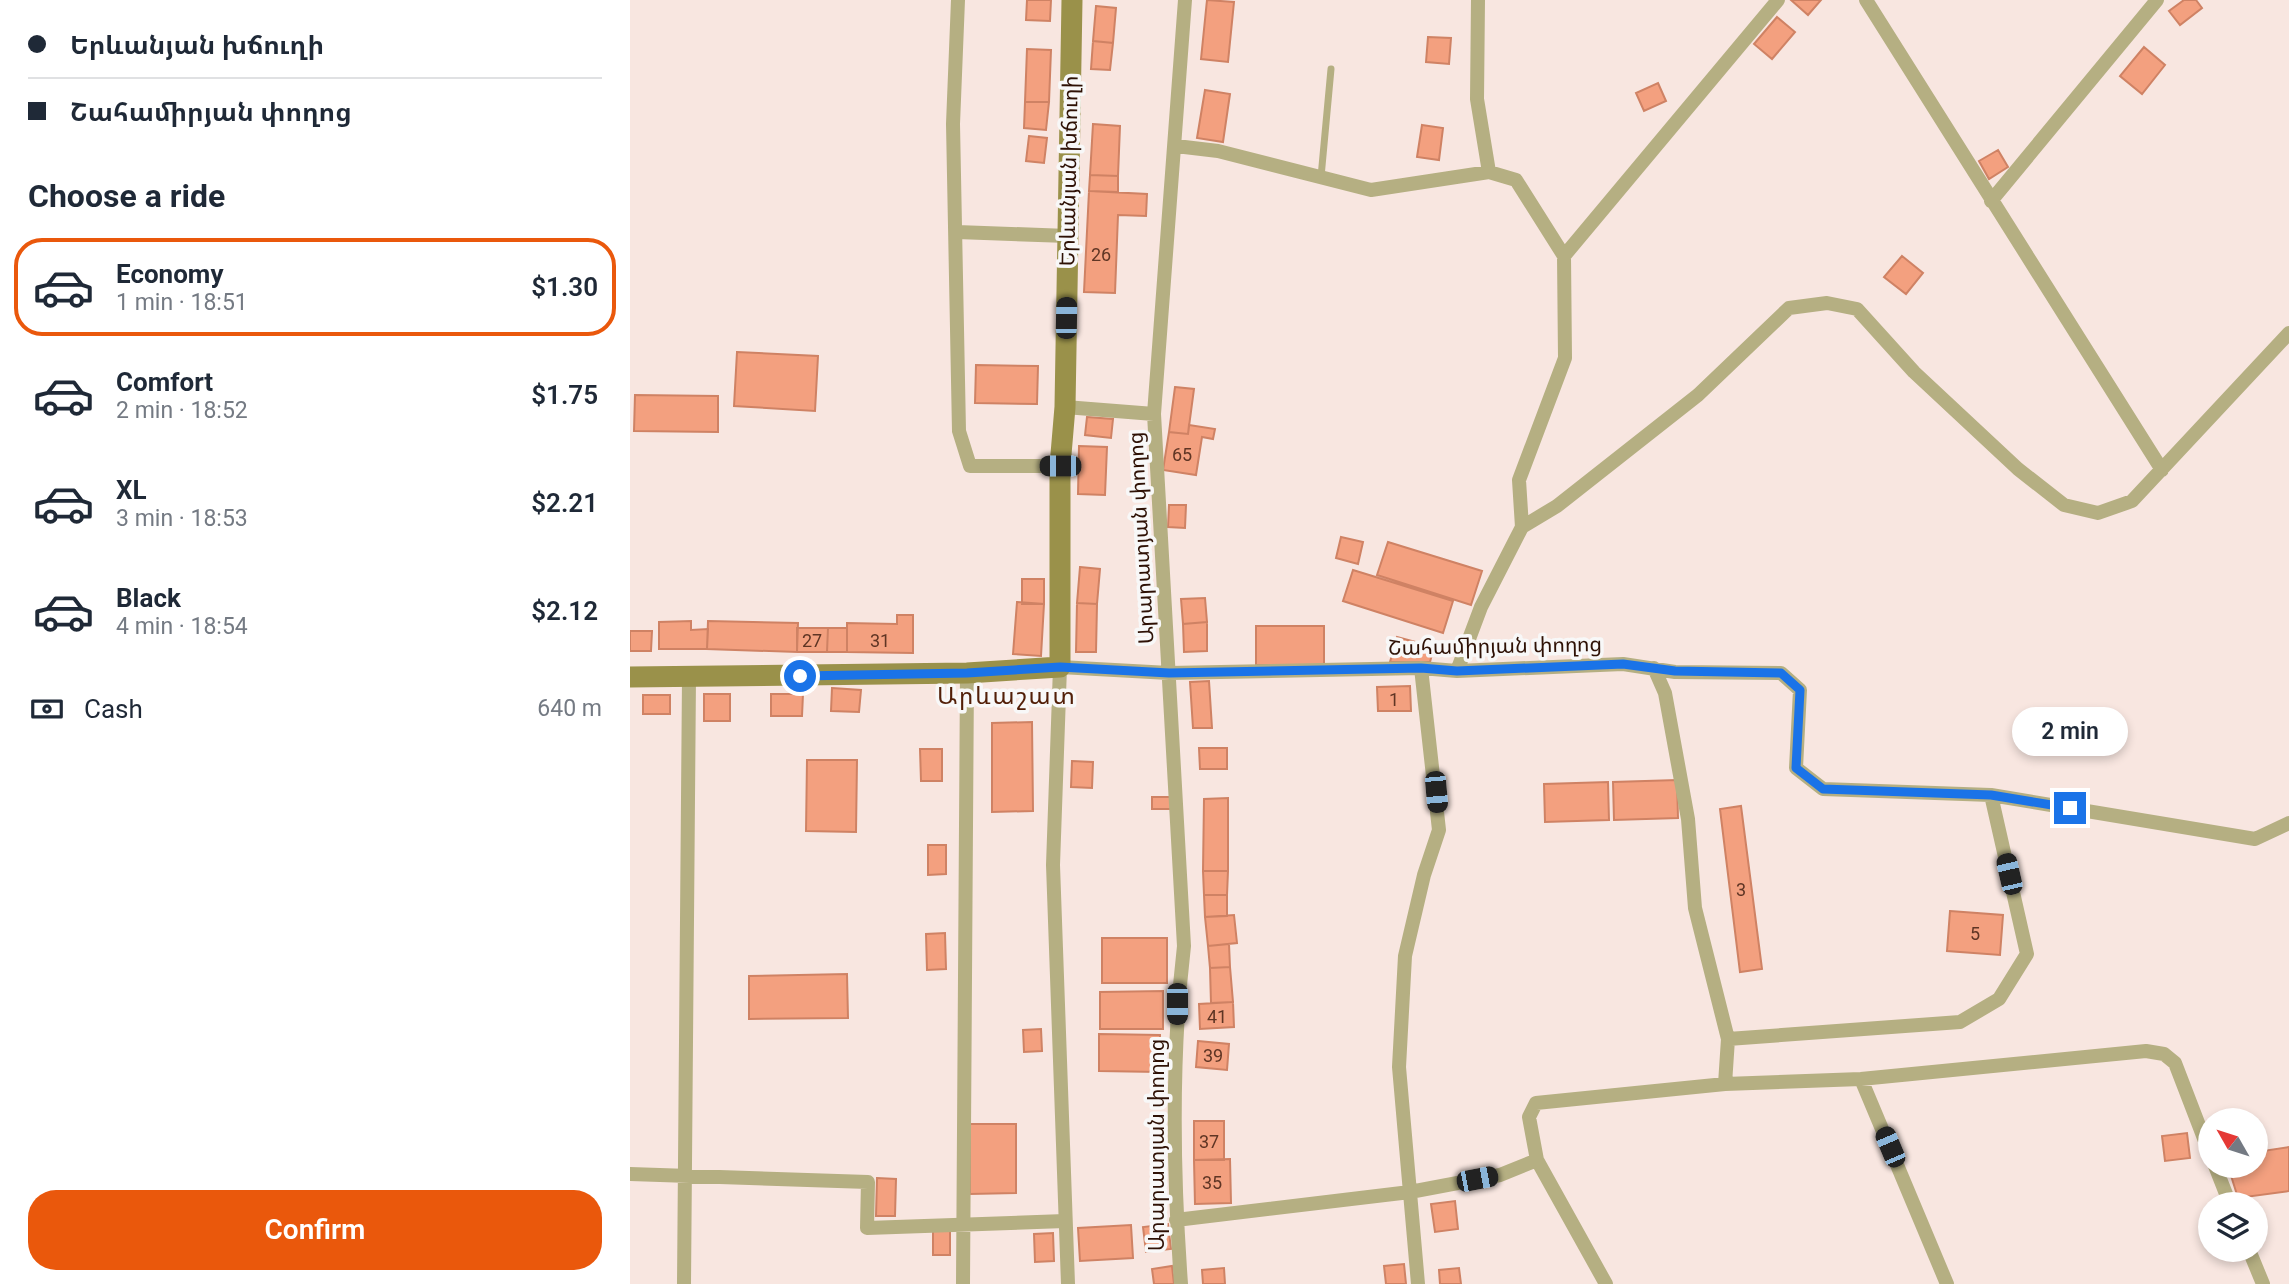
<!DOCTYPE html>
<html lang="en">
<head>
<meta charset="utf-8">
<style>
  :root { --surface:#fff; --page:#f2f2f3; --text:#1f2937; --muted:#747a83; --line:#e0e1e3; --accent:#ea580c }
  body { margin:0; font-family:Roboto,"Noto Sans Armenian",sans-serif; background:var(--page); color:var(--text); height:100vh; display:flex; flex-direction:column; font-size:26px; white-space:nowrap }
  * { box-sizing:border-box; margin:0 }
  p { font-size:23px; color:var(--muted) }
  .icon { flex:none; width:38px; height:38px; fill:none; stroke:currentColor; stroke-width:2; stroke-linecap:round; stroke-linejoin:round }
  .map { position:relative; flex:1; overflow:hidden }
  .drawer { display:flex; flex-direction:column; background:var(--surface); width:630px }
  .drawer>* { flex:none }
  .guide { display:grid; align-content:center; height:154px; padding:0 28px; background:var(--surface) }
  .needle { width:46px; rotate:309deg }
  .controls { position:absolute; left:1568px; top:1108px; display:grid; gap:14px }
  .controls a { display:grid; place-items:center; width:70px; height:70px; border-radius:50%; background:var(--surface); box-shadow:0 4px 10px #0003; font-size:35px }
  .end { position:absolute; width:32px; height:32px; margin:-16px; border:9px solid #1a73e8; background:#fff; box-shadow:0 0 0 4px #fff }
  .from { border-radius:50% }
  .bubble { position:absolute; height:49px; border-radius:24px; background:var(--surface); box-shadow:0 4px 10px #0003; font-size:23px; font-weight:600; line-height:49px; text-align:center }
  .car { position:absolute; width:21px; height:42px; margin:-21px -10px; border-radius:9px; box-shadow:0 0 5px 2px #0007; background:linear-gradient(#222 24%,#8ab4d8 0 40%,#222 0 76%,#8ab4d8 0 86%,#222 0) }
  .guide b { display:flex; align-items:center; gap:24px; height:66px; font-size:26px }
  .guide b+b { border-top:2px solid var(--line) }
  .guide i { width:18px; height:18px; background:var(--text) }
  ul { padding:0; list-style:none }
  li { display:flex; align-items:center; gap:21px; height:98px; margin:0 14px 10px; padding:0 14px; border:4px solid transparent; border-radius:28px }
  li div { flex:1 }
  li b { display:block; font-size:26px }
  li em { font-style:normal; font-weight:600 }
  li.selected { border-color:var(--accent) }
  li>.icon { width:63px; height:63px; stroke-width:1.5 }
  h2 { padding:0 28px; font-size:32px; line-height:84px }
  .pay { display:flex; align-items:center; gap:18px; height:77px; padding:0 28px; font-size:26px }
  .pay p { margin-inline-start:auto }
  .primary-button { display:flex; gap:14px; margin-top:auto; padding:14px 28px }
  .primary-button a { flex:1; height:80px; border-radius:28px; background:var(--accent); color:#fff; font-size:28px; font-weight:600; line-height:80px; text-align:center }
  main { display:flex; flex:1; min-height:0 }
  .map>svg:first-child { display:block }
  .building { fill:#f3a07f; stroke:#cf8264; stroke-width:2 }
  .lines { fill:none; stroke-linecap:round; stroke-linejoin:round }
  .lane { stroke:#b5af82; stroke-width:7 }
  .street { stroke:#b5af82; stroke-width:14 }
  .secondary { stroke:#9a914a; stroke-width:21 }
  .route { stroke:#1a73e8; stroke-width:9 }
  .labels { text-anchor:middle; dominant-baseline:central; stroke-width:7; stroke-linejoin:round; paint-order:stroke }
  .number-label { font-size:18px; fill:#5f3524 }
  .street-label { font-size:21px; fill:#2e1105; stroke:#f8f8f8 }
  .quarter-label { font-size:24px; letter-spacing:2px; fill:#521f08; stroke:#f8f8f8 }
</style>
</head>
<body>
<main>
<section class="drawer">
<div class="guide">
<b><i class="from"></i>Երևանյան խճուղի</b>
<b><i></i>Շահամիրյան փողոց</b>
</div>
<h2>Choose a ride</h2>
<ul>
<li class="selected"><svg class="icon" aria-label="car" viewBox="0 0 24 24"><path d="M5 17H2v-5l4-1 3-4h7l3 4 3 1v5h-3M9 17h6M6 11h13"/><circle cx="7" cy="17" r="2"/><circle cx="17" cy="17" r="2"/></svg><div><b>Economy</b><p>1 min · 18:51</p></div><em>$1.30</em></li>
<li><svg class="icon" aria-label="car" viewBox="0 0 24 24"><path d="M5 17H2v-5l4-1 3-4h7l3 4 3 1v5h-3M9 17h6M6 11h13"/><circle cx="7" cy="17" r="2"/><circle cx="17" cy="17" r="2"/></svg><div><b>Comfort</b><p>2 min · 18:52</p></div><em>$1.75</em></li>
<li><svg class="icon" aria-label="car" viewBox="0 0 24 24"><path d="M5 17H2v-5l4-1 3-4h7l3 4 3 1v5h-3M9 17h6M6 11h13"/><circle cx="7" cy="17" r="2"/><circle cx="17" cy="17" r="2"/></svg><div><b>XL</b><p>3 min · 18:53</p></div><em>$2.21</em></li>
<li><svg class="icon" aria-label="car" viewBox="0 0 24 24"><path d="M5 17H2v-5l4-1 3-4h7l3 4 3 1v5h-3M9 17h6M6 11h13"/><circle cx="7" cy="17" r="2"/><circle cx="17" cy="17" r="2"/></svg><div><b>Black</b><p>4 min · 18:54</p></div><em>$2.12</em></li>
</ul>
<div class="pay"><svg class="icon" aria-label="cash" viewBox="0 0 24 24"><path d="M3 7h18v10H3z"/><circle cx="12" cy="12" r="2"/></svg>Cash<p>640 m</p></div>
<div class="primary-button"><a>Confirm</a></div>
</section>
<div class="map">
<svg width="1659" height="1284" viewBox="0 0 1659 1284">
  <rect width="100%" height="100%" fill="#f8e6e0"/>
  <path class="building" d="M397,0H421L420,21L396,20Z
    M577,0L604,2L598,62L571,59Z
    M1161,0H1191L1178,15Z
    M1554,0H1566L1572,8L1550,25L1539,11Z
    M466,6L486,8L483,43L463,41Z
    M1147,17L1165,32L1142,59L1124,44Z
    M798,37L821,38L819,64L796,62Z
    M463,41L483,43L480,70L461,69Z
    M1514,47L1535,65L1512,94L1490,76Z
    M397,49L421,50L419,102H395Z
    M1028,83L1036,101L1014,111L1006,93Z
    M575,90L600,94L593,142L567,138Z
    M395,102H419L416,130L394,128Z
    M463,124L490,126L488,176L460,175Z
    M792,125L813,128L809,160L787,157Z
    M399,136L417,138L414,163L396,161Z
    M1368,150L1378,167L1359,179L1349,161Z
    M460,175L488,176V192L459,191Z
    M459,191L517,194L516,216L488,215L485,293L454,292Z
    M1272,256L1293,273L1276,294L1254,277Z
    M107,352L188,356L185,411L104,406Z
    M346,365L408,366L407,404L345,403Z
    M545,387L564,389L558,434L539,432Z
    M5,395L88,396V432L4,431Z
    M457,417L483,419L481,438L455,435Z
    M559,425L585,429L583,439L572,437L566,475L533,470L539,432L558,434Z
    M449,446L477,447L475,495L448,494Z
    M539,505H556L555,528L538,527Z
    M711,537L733,542L728,564L706,558Z
    M758,542L852,571L841,605L747,575Z
    M450,567L470,569L467,604L447,603Z
    M723,570L823,601L813,633L713,601Z
    M392,579H414V604H392Z
    M575,598L577,622L553,624L551,599Z
    M387,602L414,604L411,656L383,654Z
    M447,603L467,604L466,652H446Z
    M267,615H283V653L217,652V623L267,624Z
    M61,621V630L78,629L77,649H29V622Z
    M78,621L168,623L167,652L77,649Z
    M577,622V651L554,652L553,624Z
    M626,626H694V665H626Z
    M167,628H198L197,652H167Z
    M198,628H217V652H197Z
    M0,631H22L21,651H0Z
    M767,637L804,647L800,662H760Z
    M579,681L582,728H563L560,682Z
    M780,686L781,711H748L747,687Z
    M202,688L231,690L229,712L201,711Z
    M74,694H100V721H74Z
    M141,694H173L172,716H141Z
    M13,695H40V714H13Z
    M402,722L403,811L362,812V723Z
    M569,748H597V769H570Z
    M290,749H312V781H291Z
    M177,760H227L226,832L176,831Z
    M442,761L463,762L462,788L441,787Z
    M1047,780L1048,818L984,820L983,782Z
    M978,782L979,820L915,822L914,784Z
    M522,797H541V809H522Z
    M598,798V871H573L574,799Z
    M1111,806L1132,969L1110,972L1090,809Z
    M298,845H316V874L298,875Z
    M573,871H598L597,895H574Z
    M574,895H597V916L575,917Z
    M1320,911L1373,915L1370,955L1317,951Z
    M604,915L607,943L578,946L575,917Z
    M315,933L316,969L297,970L296,934Z
    M472,938H537V983H472Z
    M599,944L600,967L580,968L578,946Z
    M600,967L603,1002L581,1003L580,968Z
    M217,974L218,1018L119,1019V976Z
    M533,991V1029H470V992Z
    M603,1002L604,1027L570,1029L569,1004Z
    M411,1029L412,1051L394,1052L393,1030Z
    M469,1034L530,1035L529,1072L469,1071Z
    M568,1041L599,1044L597,1070L566,1067Z
    M564,1121H594V1160H564Z
    M340,1124H386V1193L340,1194Z
    M1557,1133L1560,1158L1535,1161L1532,1136Z
    M1659,1147V1191L1608,1198L1598,1166H1626V1152Z
    M600,1159L601,1203L565,1204L564,1160Z
    M247,1178L266,1179L265,1216H246Z
    M825,1201L828,1229L805,1232L801,1204Z
    M538,1224L541,1249L516,1252L513,1227Z
    M501,1225L503,1258L450,1261L448,1228Z
    M303,1231H320V1255H303Z
    M423,1233L424,1261L405,1262L404,1234Z
    M774,1264L776,1284H756L754,1266Z
    M542,1266L544,1284H524L522,1269Z
    M594,1268L595,1284H573L572,1270Z
    M829,1268L831,1284H810L809,1270Z"/>
  <g class="lines">
    <path class="lane" d="M691,177L701,69"/>
    <path class="street" d="M328,0L323,124L329,431L340,466H430
      M848,0L847,99L859,172
      M1236,0L1532,470
      M546,146L588,151L741,190L859,172L886,180L934,256L935,358L889,480L892,527L851,607L827,671
      M1361,201L1527,0
      M327,232L438,236
      M934,256L1148,0
      M435,407L524,414
      M892,527L927,506L1068,395L1159,308L1197,303L1227,309L1284,372L1388,469L1434,505L1468,513L1502,501L1659,333
      M1024,668L1035,693L1058,819L1065,908L1098,1039
      M1231,1079L1317,1284
      M1095,1084L1231,1079L1516,1051L1534,1054L1545,1063L1580,1154
      M1585,1166L1600,1204
      M0,1174L238,1182L237,1228L435,1221
      M546,1220L780,1192L870,1175L907,1160
      M1619,1250L1633,1284
      M54,1284L59,677
      M333,1284L337,673
      M438,1284L423,865L430,667L539,673L791,668L827,671L993,664L1045,672L1151,673L1170,690L1166,768L1193,789L1361,795L1625,839L1659,823
      M551,1284C543,1173 541,1057 554,946L524,414L555,0
      M788,1284L769,1067L775,956L794,875L809,830L791,668
      M976,1284L907,1160L899,1117L906,1103L1095,1084L1098,1039L1330,1022L1369,999L1397,954L1361,795"/>
    <path class="secondary" d="M0,677L337,673L430,667V466L435,407L442,0"/>
  </g>
  <g class="lines">
    <path class="route" d="M170,676L337,673L430,667L539,673L791,668L827,671L993,664L1045,671L1151,673L1170,690L1166,768L1193,789L1361,795L1440,808"/>
  </g>
  <g class="labels">
    <g class="number-label">
      <text x="471" y="254">26</text>
      <text x="552" y="454">65</text>
      <text x="182" y="640">27</text>
      <text x="250" y="640">31</text>
      <text x="764" y="699">1</text>
      <text x="1111" y="889">3</text>
      <text x="1345" y="933">5</text>
      <text x="587" y="1016">41</text>
      <text x="583" y="1055">39</text>
      <text x="579" y="1141">37</text>
      <text x="582" y="1182">35</text>
    </g>
    <g class="street-label">
      <text transform="translate(439 171) rotate(-89)">Երևանյան խճուղի</text>
      <text transform="translate(511 538) rotate(-93)">Արարատյան փողոց</text>
      <text transform="translate(865 646) rotate(-1)">Շահամիրյան փողոց</text>
      <text transform="translate(527 1145) rotate(-90)">Արարատյան փողոց</text>
    </g>
    <g class="quarter-label">
      <text x="377" y="696">Արևաշատ</text>
    </g>
  </g>
</svg>
<div class="controls">
<a><svg class="needle" viewBox="-14 -14 28 28"><path d="M0-13l5 13h-10z" fill="#e53935"/><path d="M0 13l5-13h-10z" fill="#747a83"/></svg></a>
<a><svg class="icon" aria-label="layers" viewBox="0 0 24 24"><path d="M12 4l9 5-9 5-9-5zM3 14l9 5 9-5"/></svg></a>
</div>
<i class="end from" style="left:170px;top:676px"></i>
<i class="end" style="left:1440px;top:808px"></i>
<div class="bubble" style="left:1382px;top:707px;width:116px">2 min</div>
<i class="car" style="left:436px;top:318px;rotate:1deg"></i>
<i class="car" style="left:430px;top:466px;rotate:270deg"></i>
<i class="car" style="left:806px;top:792px;rotate:175deg"></i>
<i class="car" style="left:1379px;top:874px;rotate:347deg"></i>
<i class="car" style="left:547px;top:1004px;rotate:180deg"></i>
<i class="car" style="left:1260px;top:1147px;rotate:337deg"></i>
<i class="car" style="left:847px;top:1179px;rotate:79deg"></i>
</div>
</main>
</body>
</html>
